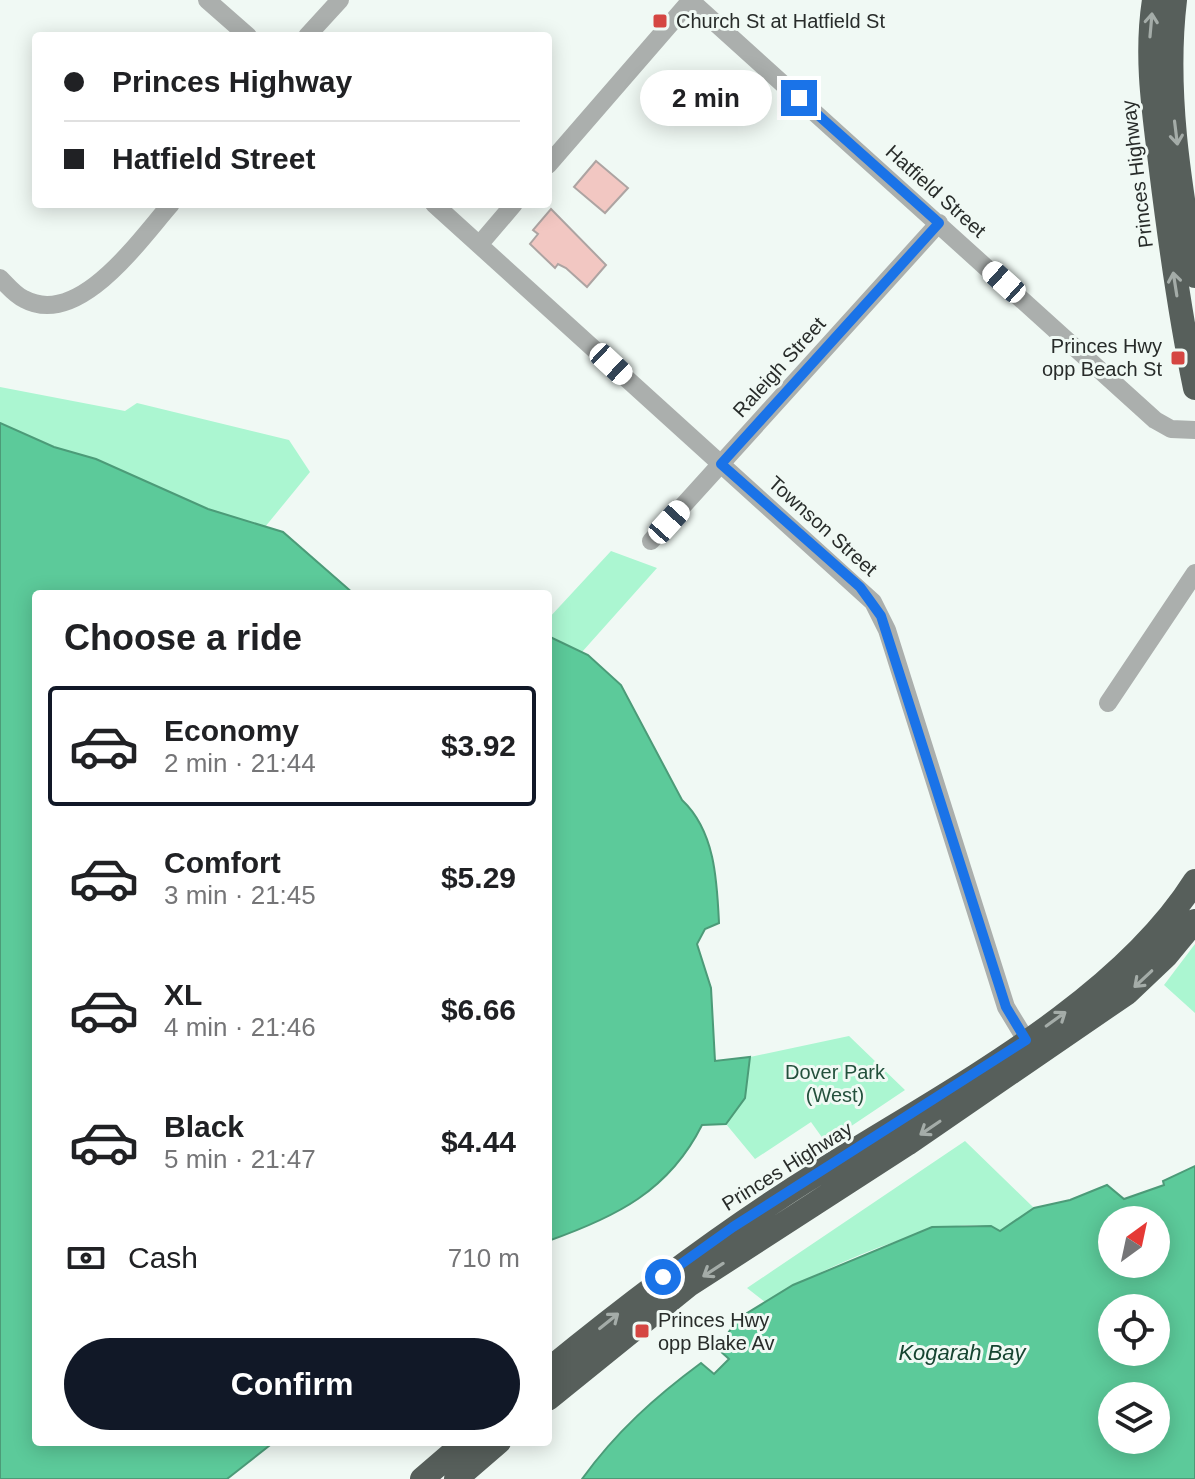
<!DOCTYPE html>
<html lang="en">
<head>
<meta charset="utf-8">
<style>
  :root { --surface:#fff; --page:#f2f2f2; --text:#202124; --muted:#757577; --line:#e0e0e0; --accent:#111827 }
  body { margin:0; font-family:Helvetica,sans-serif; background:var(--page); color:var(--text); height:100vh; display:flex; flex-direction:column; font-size:30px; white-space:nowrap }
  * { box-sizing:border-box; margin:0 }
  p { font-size:26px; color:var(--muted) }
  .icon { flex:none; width:44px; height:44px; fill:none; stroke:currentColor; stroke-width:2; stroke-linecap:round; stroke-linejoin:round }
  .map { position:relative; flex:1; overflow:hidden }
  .details { position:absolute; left:32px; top:590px; width:520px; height:856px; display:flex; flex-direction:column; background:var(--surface); border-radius:8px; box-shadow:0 4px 20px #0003 }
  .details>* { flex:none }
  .banner { position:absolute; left:32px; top:32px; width:520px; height:176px; border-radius:8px; box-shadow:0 4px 20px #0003; display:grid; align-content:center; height:176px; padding:0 32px; background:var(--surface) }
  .needle { width:52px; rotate:33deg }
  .buttons { position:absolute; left:1098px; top:1206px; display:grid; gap:16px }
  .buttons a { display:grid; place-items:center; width:72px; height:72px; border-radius:50%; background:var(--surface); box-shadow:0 4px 20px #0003; font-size:40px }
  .end { position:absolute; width:36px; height:36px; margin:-18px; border:10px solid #1a73e8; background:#fff; box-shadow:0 0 0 4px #fff }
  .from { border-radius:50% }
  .bubble { position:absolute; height:56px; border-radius:28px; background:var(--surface); box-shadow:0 4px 20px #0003; font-size:26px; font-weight:700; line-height:56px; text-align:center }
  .car { position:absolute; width:24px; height:48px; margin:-24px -12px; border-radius:10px; box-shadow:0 0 6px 2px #0007; background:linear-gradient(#fff 24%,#345 0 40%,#fff 0 76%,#345 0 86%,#fff 0) }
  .banner b { display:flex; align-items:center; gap:28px; height:76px; font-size:30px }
  .banner b+b { border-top:2px solid var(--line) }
  .banner i { width:20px; height:20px; background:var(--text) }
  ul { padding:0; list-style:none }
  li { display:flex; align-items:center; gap:24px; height:120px; margin:0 16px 12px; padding:0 16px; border:4px solid transparent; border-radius:8px }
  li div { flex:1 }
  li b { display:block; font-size:30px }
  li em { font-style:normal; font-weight:700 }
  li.active { border-color:var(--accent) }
  li>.icon { width:72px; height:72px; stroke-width:1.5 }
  h2 { padding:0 32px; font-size:36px; line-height:96px }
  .pay { display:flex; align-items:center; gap:20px; height:88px; padding:0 32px; font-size:30px }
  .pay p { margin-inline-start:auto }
  .action { display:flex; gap:16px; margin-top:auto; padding:16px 32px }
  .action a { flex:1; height:92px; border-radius:48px; background:var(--accent); color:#fff; font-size:32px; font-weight:700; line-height:92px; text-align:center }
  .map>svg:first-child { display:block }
  .green { fill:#abf6d1 }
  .water { fill:#5cca9a; stroke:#4c9b78; stroke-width:2; fill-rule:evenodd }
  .building { fill:#f2c7c2; stroke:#ada4a2; stroke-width:2 }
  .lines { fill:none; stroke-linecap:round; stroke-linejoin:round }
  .street { stroke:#abafad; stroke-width:18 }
  .highway { stroke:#575f5b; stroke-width:24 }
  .oneway { stroke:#a4aca8 }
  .route { stroke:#1a73e8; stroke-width:10 }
  .poi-dot { fill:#d54642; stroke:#f0f9f4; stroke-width:3 }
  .labels { text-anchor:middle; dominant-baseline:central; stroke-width:6; stroke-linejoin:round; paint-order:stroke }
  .poi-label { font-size:20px; fill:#282c2a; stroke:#f0f9f4; text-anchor:start }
  .street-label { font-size:20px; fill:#282c2a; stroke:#f0f9f4 }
  .park-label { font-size:20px; fill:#23503c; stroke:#f0f9f4 }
  .water-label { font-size:22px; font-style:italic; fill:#164531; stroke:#f0f9f4 }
</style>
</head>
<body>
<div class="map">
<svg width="1195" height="1479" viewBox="0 0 1195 1479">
  <rect width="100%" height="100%" fill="#f0f9f4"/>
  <path class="green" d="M0,387L125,411L137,403L289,440L310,472L265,527L208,509L96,459L54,447L0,423Z
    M611,551L657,568L582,652L548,636V619Z
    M1195,944V1013L1164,985Z
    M849,1036L905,1090L826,1143L811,1122L755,1159L726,1124L745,1098L750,1057Z
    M965,1141L1034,1208L1000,1231C955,1204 809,1275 765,1302L747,1288Z"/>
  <path class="water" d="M0,423L54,447L96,459L208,509L283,532L354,594H36V1442H274L227,1479H0Z
    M548,636L588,655L621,685L682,800C715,831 717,880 719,923L705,929L697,944L711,988L715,1061L750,1057L745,1098L726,1124L702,1125C669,1191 616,1217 548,1241Z
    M1195,1166V1479H582C616,1432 655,1397 701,1363L714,1374L729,1359L717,1348L739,1318L793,1285L932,1227L991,1226L1000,1231L1034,1208L1070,1200L1107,1185L1124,1199L1164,1185L1163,1181ZM1156,1220V1264H1112V1220ZM1112,1308H1156V1352H1112ZM1112,1396H1156V1440H1112Z"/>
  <path class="building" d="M596,161L628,188L605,213L574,187Z
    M551,209L606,265L587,287L566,268L558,264L555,268L530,244L538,234L533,230Z"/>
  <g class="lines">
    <path class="street" d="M207,0L248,36
      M690,0L1155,420L1171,429L1195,430
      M307,36L340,0
      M548,165L691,0
      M434,204L873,602L887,630L1006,1007L1026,1040
      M479,245L514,204
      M0,278C7,285 15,295 24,299C79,329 140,239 171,204
      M651,541L939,223
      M1108,703L1195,573"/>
    <path class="highway" d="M1154,0C1145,57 1154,113 1161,170C1170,243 1180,316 1195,388
      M1175,0C1164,92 1180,185 1195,276
      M548,1370C635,1299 723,1232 818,1173C942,1094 1116,1006 1195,881
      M548,1399L689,1285L907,1144L1127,993L1166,956L1195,921
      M422,1479L465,1442
      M456,1479L499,1442"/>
  </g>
  <defs><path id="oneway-shaft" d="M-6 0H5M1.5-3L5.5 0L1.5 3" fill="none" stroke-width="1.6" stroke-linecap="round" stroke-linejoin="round" transform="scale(2)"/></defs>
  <g class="oneway">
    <use href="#oneway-shaft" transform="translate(1151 25) rotate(-85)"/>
    <use href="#oneway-shaft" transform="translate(1176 133) rotate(83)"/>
    <use href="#oneway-shaft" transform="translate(1175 284) rotate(-99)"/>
    <use href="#oneway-shaft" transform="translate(1143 979) rotate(137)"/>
    <use href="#oneway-shaft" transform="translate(1056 1019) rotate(-36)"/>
    <use href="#oneway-shaft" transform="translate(930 1128) rotate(146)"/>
    <use href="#oneway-shaft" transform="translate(713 1270) rotate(147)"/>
    <use href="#oneway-shaft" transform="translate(609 1321) rotate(-39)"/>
  </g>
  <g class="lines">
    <path class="route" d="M663,1277L733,1227L1026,1040L1006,1007L881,616L860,587L721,464L939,223L799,98"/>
  </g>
  <g class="poi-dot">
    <rect x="652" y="13" width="16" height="16" rx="4"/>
    <rect x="1170" y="350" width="16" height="16" rx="4"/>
    <rect x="634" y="1323" width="16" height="16" rx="4"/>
  </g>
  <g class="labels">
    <g class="poi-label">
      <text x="676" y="21">Church St at Hatfield St</text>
      <text x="1162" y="346" text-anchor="end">Princes Hwy<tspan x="1162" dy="23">opp Beach St</tspan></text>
      <text x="658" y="1320">Princes Hwy<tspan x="658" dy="23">opp Blake Av</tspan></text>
    </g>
    <g class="street-label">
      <text transform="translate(1137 174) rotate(-97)">Princes Highway</text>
      <text transform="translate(936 191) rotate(42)">Hatfield Street</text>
      <text transform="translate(779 367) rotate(-48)">Raleigh Street</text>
      <text transform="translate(823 526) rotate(42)">Townson Street</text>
      <text transform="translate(787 1166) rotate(-32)">Princes Highway</text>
    </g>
    <g class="park-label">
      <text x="835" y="1072">Dover Park<tspan x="835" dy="23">(West)</tspan></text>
    </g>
    <g class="water-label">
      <text x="962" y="1352">Kogarah Bay</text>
    </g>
  </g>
</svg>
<div class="buttons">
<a><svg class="needle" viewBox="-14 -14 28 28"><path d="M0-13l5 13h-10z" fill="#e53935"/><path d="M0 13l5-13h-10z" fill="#757577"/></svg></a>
<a><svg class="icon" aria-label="locate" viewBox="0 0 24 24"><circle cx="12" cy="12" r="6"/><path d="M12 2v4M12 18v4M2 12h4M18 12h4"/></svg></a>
<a><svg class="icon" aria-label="layers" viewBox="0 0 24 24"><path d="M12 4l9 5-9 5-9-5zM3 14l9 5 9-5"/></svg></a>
</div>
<i class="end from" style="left:663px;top:1277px"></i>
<i class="end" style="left:799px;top:98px"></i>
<div class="bubble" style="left:640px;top:70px;width:132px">2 min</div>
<i class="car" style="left:1004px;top:282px;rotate:312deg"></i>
<i class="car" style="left:611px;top:364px;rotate:133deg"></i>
<i class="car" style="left:669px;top:522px;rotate:42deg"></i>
<div class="banner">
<b><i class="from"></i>Princes Highway</b>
<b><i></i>Hatfield Street</b>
</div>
<section class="details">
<h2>Choose a ride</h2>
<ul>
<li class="active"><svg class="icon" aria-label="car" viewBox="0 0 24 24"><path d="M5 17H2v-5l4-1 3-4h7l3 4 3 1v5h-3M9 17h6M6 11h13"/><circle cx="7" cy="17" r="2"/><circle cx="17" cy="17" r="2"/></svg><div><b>Economy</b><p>2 min · 21:44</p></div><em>$3.92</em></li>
<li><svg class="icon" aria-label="car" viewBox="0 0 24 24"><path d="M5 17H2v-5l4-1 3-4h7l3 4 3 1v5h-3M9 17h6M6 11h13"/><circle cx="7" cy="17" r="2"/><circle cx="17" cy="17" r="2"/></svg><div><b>Comfort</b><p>3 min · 21:45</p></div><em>$5.29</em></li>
<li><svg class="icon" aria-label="car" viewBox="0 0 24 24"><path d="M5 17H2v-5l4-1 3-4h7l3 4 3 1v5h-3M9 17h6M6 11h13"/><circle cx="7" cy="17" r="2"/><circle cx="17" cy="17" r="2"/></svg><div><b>XL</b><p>4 min · 21:46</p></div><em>$6.66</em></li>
<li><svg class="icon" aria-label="car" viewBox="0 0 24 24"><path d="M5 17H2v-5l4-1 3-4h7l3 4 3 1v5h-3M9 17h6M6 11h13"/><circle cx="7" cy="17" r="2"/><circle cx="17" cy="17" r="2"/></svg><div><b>Black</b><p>5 min · 21:47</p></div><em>$4.44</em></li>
</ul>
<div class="pay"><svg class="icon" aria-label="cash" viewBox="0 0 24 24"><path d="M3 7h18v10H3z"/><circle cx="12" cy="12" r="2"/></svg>Cash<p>710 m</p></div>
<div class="action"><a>Confirm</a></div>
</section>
</div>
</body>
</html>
